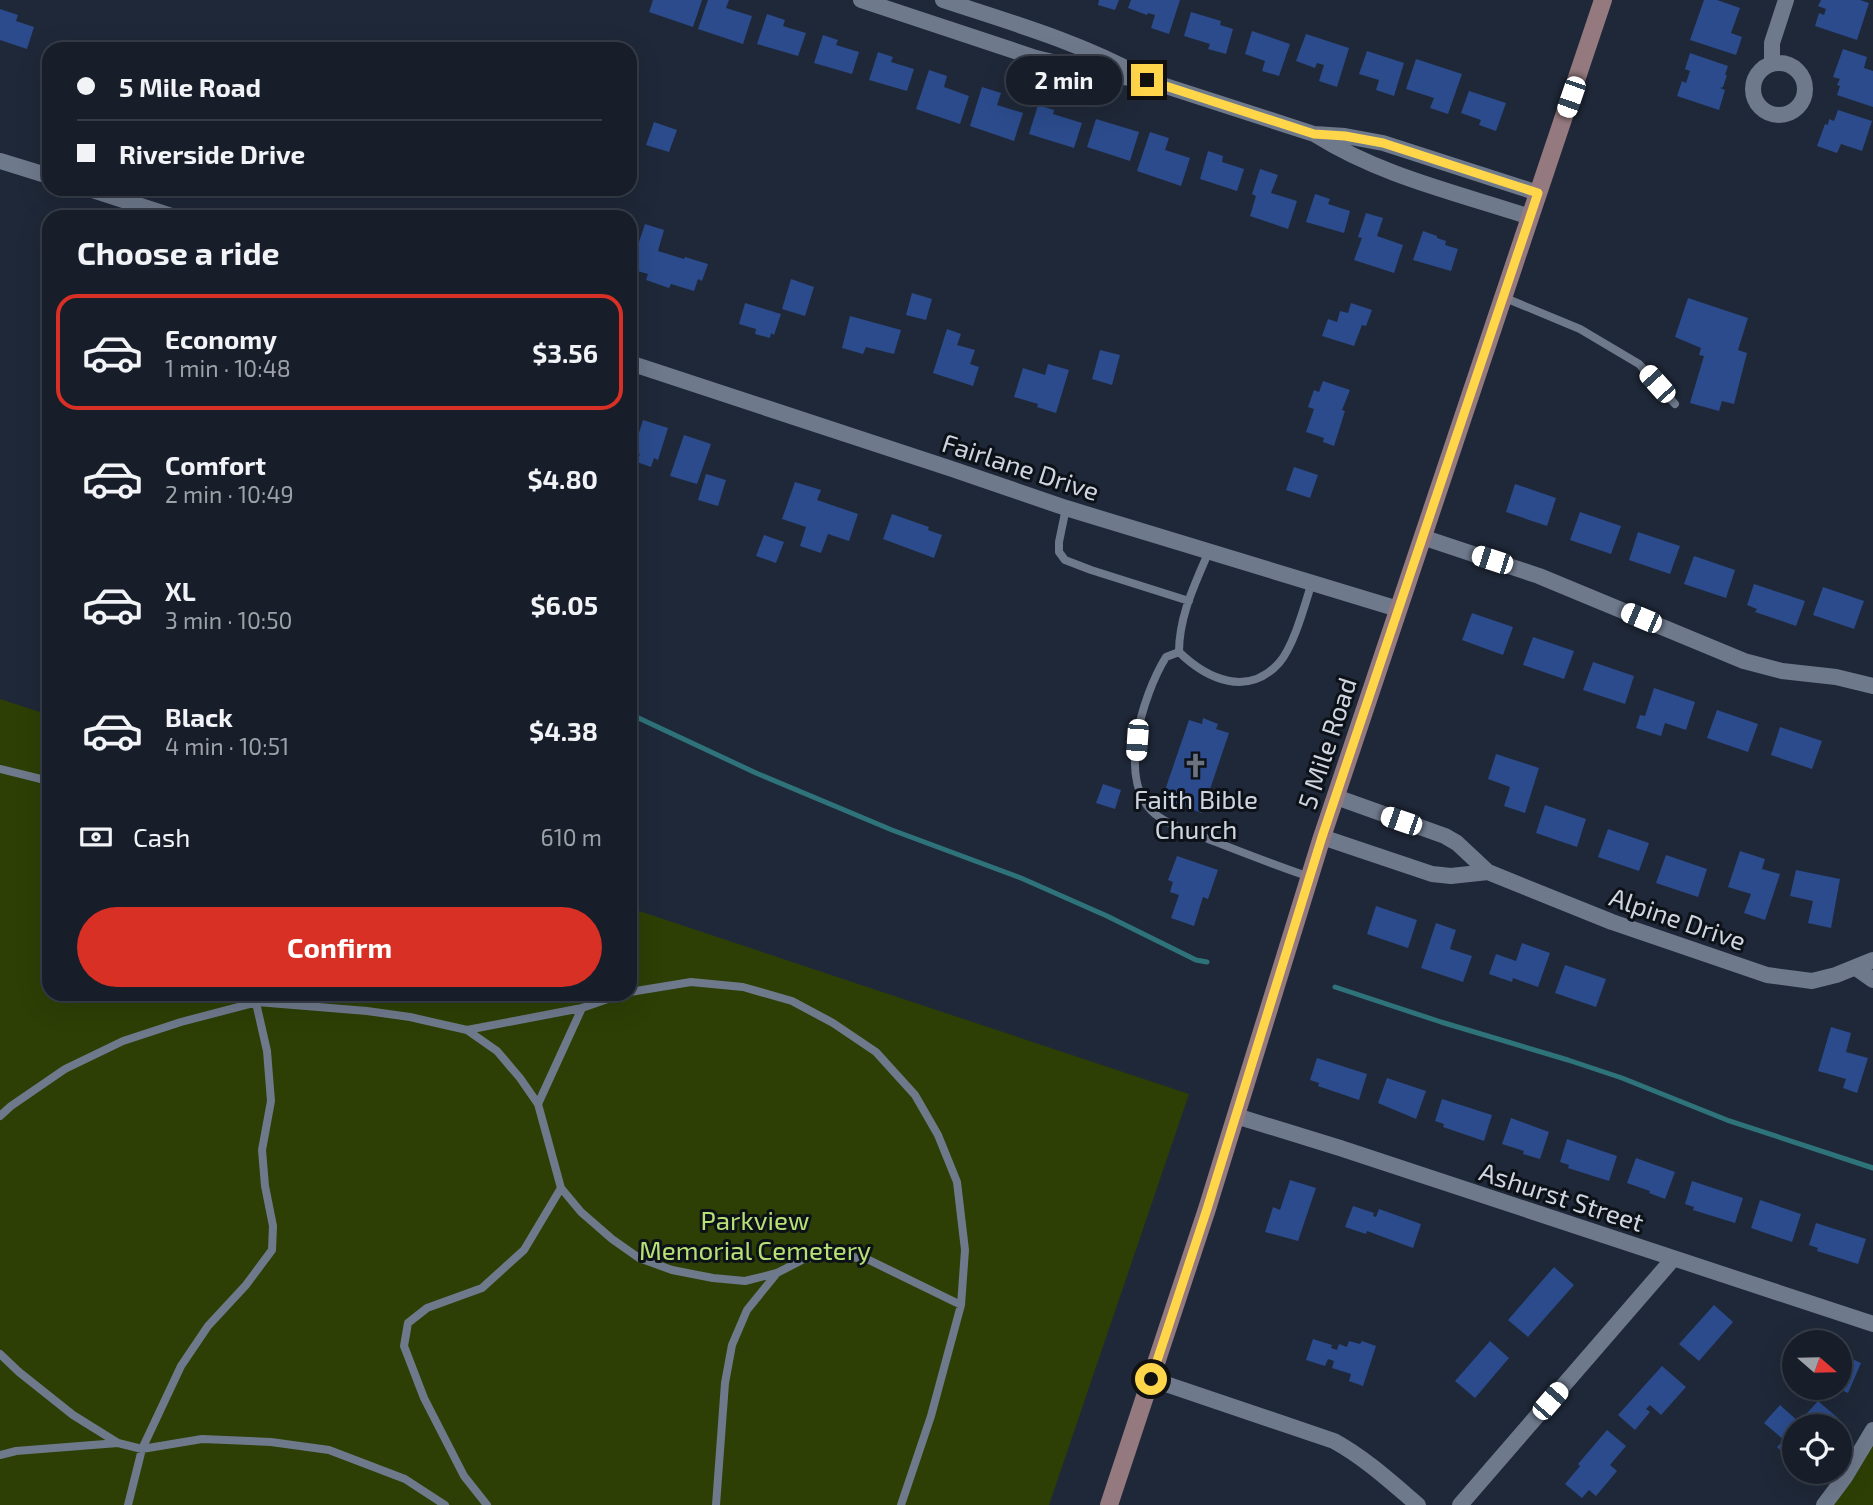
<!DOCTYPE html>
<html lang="en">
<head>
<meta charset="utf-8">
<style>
  :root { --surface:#171e2a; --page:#202732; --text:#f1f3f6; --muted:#9ea2a8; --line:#363c47; --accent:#d93025 }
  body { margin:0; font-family:"Exo 2",sans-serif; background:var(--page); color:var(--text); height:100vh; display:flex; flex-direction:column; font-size:26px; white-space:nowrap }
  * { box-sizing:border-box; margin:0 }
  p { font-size:23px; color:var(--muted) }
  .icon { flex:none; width:38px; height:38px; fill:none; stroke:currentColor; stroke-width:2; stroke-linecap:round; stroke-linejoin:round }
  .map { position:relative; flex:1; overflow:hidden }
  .panel { position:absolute; left:42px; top:210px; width:595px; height:791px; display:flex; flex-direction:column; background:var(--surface); border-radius:21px; box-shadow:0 7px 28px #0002,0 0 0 2px var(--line) }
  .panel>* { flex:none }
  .guide { position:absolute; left:42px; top:42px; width:595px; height:154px; border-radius:21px; box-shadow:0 7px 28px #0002,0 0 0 2px var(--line); display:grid; align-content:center; height:154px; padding:0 35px; background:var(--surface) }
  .needle { width:46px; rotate:110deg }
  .controls { position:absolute; left:1782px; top:1330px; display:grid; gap:14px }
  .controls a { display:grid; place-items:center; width:70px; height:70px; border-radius:50%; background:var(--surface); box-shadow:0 7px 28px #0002,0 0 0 2px var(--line); font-size:35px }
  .end { position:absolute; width:32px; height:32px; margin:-16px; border:9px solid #ffd54a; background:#111; box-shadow:0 0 0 4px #111 }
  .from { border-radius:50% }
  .bubble { position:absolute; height:49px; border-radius:24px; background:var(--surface); box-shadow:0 7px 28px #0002,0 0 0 2px var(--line); font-size:23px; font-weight:700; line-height:49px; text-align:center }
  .car { position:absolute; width:21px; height:42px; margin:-21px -10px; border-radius:9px; box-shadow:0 0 5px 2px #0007; background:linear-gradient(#fff 24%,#345 0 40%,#fff 0 76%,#345 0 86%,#fff 0) }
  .guide b { display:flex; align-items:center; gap:24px; height:66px; font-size:26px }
  .guide b+b { border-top:2px solid var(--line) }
  .guide i { width:18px; height:18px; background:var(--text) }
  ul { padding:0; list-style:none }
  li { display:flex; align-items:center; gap:21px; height:116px; margin:0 14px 10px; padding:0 21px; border:4px solid transparent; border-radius:21px }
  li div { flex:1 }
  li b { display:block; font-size:26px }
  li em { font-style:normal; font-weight:700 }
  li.on { border-color:var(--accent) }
  li>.icon { width:63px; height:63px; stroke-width:1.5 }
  h2 { padding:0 35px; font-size:32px; line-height:84px }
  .pay { display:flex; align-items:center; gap:18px; height:77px; padding:0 35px; font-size:26px }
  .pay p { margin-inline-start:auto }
  .button { display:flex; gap:14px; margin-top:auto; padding:14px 35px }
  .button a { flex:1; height:80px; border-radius:42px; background:var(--accent); color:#fff; font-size:28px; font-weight:700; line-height:80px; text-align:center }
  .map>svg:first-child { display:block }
  .green { fill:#2d3f05 }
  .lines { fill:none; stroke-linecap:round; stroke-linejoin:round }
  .stream { stroke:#2f737a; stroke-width:5 }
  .building { fill:#2b4b8c }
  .service { stroke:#6e798c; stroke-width:8 }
  .minor { stroke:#6e798c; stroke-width:16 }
  .secondary { stroke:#94797e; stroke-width:18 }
  .route { stroke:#ffd54a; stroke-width:9 }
  .labels { text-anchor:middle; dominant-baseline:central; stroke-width:6; stroke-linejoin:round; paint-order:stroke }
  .street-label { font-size:26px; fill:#d0d6e1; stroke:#0d1118 }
  .poi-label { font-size:26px; fill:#d0d6e1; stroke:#0d1118 }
  .park-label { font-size:26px; fill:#b7e174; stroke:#0d1118 }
</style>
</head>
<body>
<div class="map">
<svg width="1873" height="1505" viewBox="0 0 1873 1505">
  <rect width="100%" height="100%" fill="#1f2838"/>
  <path class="green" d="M0,699L49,715V994H630V908L1189,1094L1049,1505H0Z
    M1873,1430V1505H1824Z"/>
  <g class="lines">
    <path class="stream" d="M630,714L756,773L892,830L1021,878L1107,916L1196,960L1207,962
      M1335,987L1441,1022L1568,1060L1622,1078L1727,1120L1873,1168"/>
  </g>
  <path class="building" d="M653,0H702L693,27L649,12Z
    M708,0H729L726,8L752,16L743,44L698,29Z
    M1099,0H1119L1115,10L1098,5Z
    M1131,0H1180L1169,34L1151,28L1155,15L1148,13L1147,15L1128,8Z
    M1704,0H1717L1740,8L1731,33L1742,37L1736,55L1690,40Z
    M1821,0H1860L1869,3L1857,40L1815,26L1819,13L1824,15L1826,9L1818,6Z
    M0,9L18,15L16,21L34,27L27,49L0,40Z
    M1191,12L1221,21L1220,25L1233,29L1226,54L1208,49L1210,44L1184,36Z
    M767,14L785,20L783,26L806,33L798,56L757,44Z
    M1252,31L1290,44L1279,76L1262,71L1265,61L1245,54Z
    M1306,34L1349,48L1337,87L1319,81L1324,65L1317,63L1315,68L1296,61Z
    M823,35L838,40L836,45L859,52L852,74L814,63Z
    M1843,49L1867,57L1864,68L1873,71V107L1837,95L1840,86L1837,85L1840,79L1833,77Z
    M1367,51L1404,63L1394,96L1376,90L1379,80L1359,74Z
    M878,52L893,57L891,62L914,69L907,91L869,80Z
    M1690,53L1728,66L1725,75H1727L1723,87L1720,88L1725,90L1719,110L1677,96L1682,81L1686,83L1690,71L1685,69Z
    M1416,59L1462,74L1448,114L1430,108L1434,98L1406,89Z
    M929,70L947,76L944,87L969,96L960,124L916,109Z
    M982,87L1001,93L997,105L1023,113L1014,141L970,126Z
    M1469,91L1506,103L1496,131L1479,125L1481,120L1461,113Z
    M1038,105L1054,110L1053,114L1082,123L1074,148L1029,134Z
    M1838,110L1872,121L1862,151L1841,144L1837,153L1817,146L1825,124L1828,125L1829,119L1834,121Z
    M1096,119L1139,132L1130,161L1087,147Z
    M654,122L677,130L669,152L646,145Z
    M1150,132L1169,138L1165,150L1190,158L1181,186L1137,171Z
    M1208,151L1223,156L1222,162L1244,169L1237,191L1200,179Z
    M1260,169L1278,175L1271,193L1297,201L1288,229L1250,216L1256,196L1252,194Z
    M1315,194L1330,199L1328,204L1350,211L1344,233L1306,222Z
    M1366,213L1383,218L1377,236L1403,245L1394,273L1354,260L1362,238L1358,237Z
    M645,224L664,230L658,251L684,259L685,257L708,264L702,281L698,279L694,291L671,284L669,288L646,280L648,274L630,269V258L635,244L638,245Z
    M1423,231L1437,236V238L1446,241L1445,245L1458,249L1451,271L1413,260Z
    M791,279L814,287L805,316L782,309Z
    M912,293L932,299L926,320L906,315Z
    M1688,298L1748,318L1738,350L1747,353L1734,404L1722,401L1719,411L1690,403L1704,356L1699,355L1701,348L1675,337Z
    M745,303L781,314L774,335L771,333L770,338L755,334L756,329L739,324Z
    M1351,303L1372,310L1366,326L1362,325L1354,346L1322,336L1328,319L1337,322L1340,311L1348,313Z
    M850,316L901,330L894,354L866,347L863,354L842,348Z
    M947,329L961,334L957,345L975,350L970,364L979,367L973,386L933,373Z
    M1100,350L1120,355L1112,385L1092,379Z
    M1048,364L1069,370L1056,413L1037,407L1038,404L1014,397L1023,368L1045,375Z
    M1323,381L1350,390L1342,410L1345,411L1334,446L1323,442L1324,438L1306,432L1314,409L1308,407L1314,390L1319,392Z
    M643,420L668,428L658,460L654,458L651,467L637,462L640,454L633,452Z
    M684,435L711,444L697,484L670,476Z
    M1294,467L1318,475L1310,498L1286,490Z
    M706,474L726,480L718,506L698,500Z
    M795,482L821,490L817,500L858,514L849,541L828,534L821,553L800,546L806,527L782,519Z
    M1515,484L1556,498L1547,526L1506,512Z
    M1580,512L1621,526L1611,554L1570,540Z
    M892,514L929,527L928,530L942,535L934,558L883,539Z
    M1638,532L1680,546L1670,574L1629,560Z
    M764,535L784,542L776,563L756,556Z
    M1694,556L1735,570L1726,598L1684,584Z
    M1754,584L1805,601L1796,626L1755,612L1757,609L1747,605Z
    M1823,587L1864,601L1854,629L1813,615Z
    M1472,613L1513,627L1503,655L1462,640Z
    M1533,637L1574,651L1564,679L1523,665Z
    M1593,662L1634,676L1625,704L1583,690Z
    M1654,688L1695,702L1686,730L1665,723L1661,736L1636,728L1640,715L1645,716Z
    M1717,710L1758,724L1748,752L1707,738Z
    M1203,718L1218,724L1216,729L1229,733L1202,813L1162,799L1189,720L1202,724Z
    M1780,727L1822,741L1812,769L1771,755Z
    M1496,754L1539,768L1525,813L1504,806L1510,787L1488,779Z
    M1103,784L1121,790L1115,809L1096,803Z
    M1545,805L1586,819L1577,847L1536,833Z
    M1608,829L1649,843L1639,871L1598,857Z
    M1740,851L1765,859L1762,869L1780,874L1765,920L1744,913L1751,894L1728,887Z
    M1666,855L1707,869L1698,897L1656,883Z
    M1177,856L1218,870L1208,899L1203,897L1194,926L1171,918L1179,895L1170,892L1173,882L1168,880Z
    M1796,870L1840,879L1831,928L1808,923L1813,901L1790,896Z
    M1376,906L1417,920L1408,948L1367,934Z
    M1436,923L1456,930L1450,949L1472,956L1463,982L1421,968Z
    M1522,943L1550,953L1538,987L1513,978L1512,982L1489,974L1496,954L1516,961Z
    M1565,965L1606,979L1596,1007L1555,993Z
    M1831,1027L1851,1033L1846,1052L1868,1058L1857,1093L1843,1088L1846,1079L1818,1071Z
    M1317,1058L1367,1074L1359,1100L1318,1086L1319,1083L1310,1080Z
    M1387,1078L1426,1091L1416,1119L1378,1103Z
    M1442,1099L1492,1115L1484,1141L1443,1127L1444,1124L1435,1121Z
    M1511,1118L1549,1132L1540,1159L1523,1154L1524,1151L1502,1144Z
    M1567,1139L1617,1156L1609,1181L1568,1168L1569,1165L1560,1162Z
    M1636,1158L1675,1172L1665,1199L1649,1193L1650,1191L1627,1183Z
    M1290,1180L1316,1188L1298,1241L1265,1232L1273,1207L1280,1210Z
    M1692,1181L1743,1198L1735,1223L1693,1210L1694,1207L1685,1204Z
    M1760,1200L1801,1214L1792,1242L1751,1228Z
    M1353,1206L1374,1213L1373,1216L1376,1217L1379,1209L1421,1224L1413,1248L1367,1231L1366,1234L1345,1227Z
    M1816,1223L1866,1239L1858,1264L1817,1251L1818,1248L1809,1245Z
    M1554,1267L1574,1285L1528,1337L1508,1320Z
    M1714,1305L1733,1322L1699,1361L1679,1344Z
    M1313,1339L1332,1345L1331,1348L1337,1350L1339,1344L1347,1347L1349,1341L1360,1344L1362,1341L1376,1346L1363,1386L1349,1381L1351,1374L1332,1368L1334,1361L1328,1359L1325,1366L1306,1360Z
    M1490,1341L1509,1358L1475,1398L1455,1381Z
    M1839,1353L1861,1363L1848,1393L1839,1389Z
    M1662,1366L1686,1387L1661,1415L1650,1405L1646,1409L1650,1412L1635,1430L1618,1415Z
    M1818,1401L1839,1419L1833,1426H1794V1462L1777,1447L1784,1440L1764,1423L1780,1405L1799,1422Z
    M1607,1430L1626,1446L1610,1465L1617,1471L1596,1496L1589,1490L1582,1498L1565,1484L1580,1466L1578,1464Z"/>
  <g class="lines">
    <path class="service" d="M1503,297L1580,329L1639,364L1675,404
      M1066,508L1059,542V552L1065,560L1091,570L1189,601
      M1209,551C1195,584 1179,616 1179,652C1208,680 1248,697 1279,663C1294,646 1305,604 1312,582
      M1179,652L1166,657C1143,694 1113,786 1159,817C1171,826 1189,831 1203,837C1239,851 1274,865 1310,877
      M0,769L49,781
      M630,992L691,982L743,987L792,1001L833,1023L876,1052L915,1095L938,1135L957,1182L965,1250L961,1305L931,1416L901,1505
      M467,1030L582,1008L622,994
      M538,1104L582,1008
      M0,1116L11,1106L65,1069L123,1041L181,1022L257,1002L367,1011L410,1017L467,1030L497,1051L520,1078L538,1104L561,1188L524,1250L482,1288L427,1308L408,1323L404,1346L424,1398L464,1476L487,1505
      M561,1188L581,1212L612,1239L639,1258L672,1270L713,1278L745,1281L777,1273
      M0,1354L19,1372L73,1415L118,1443L142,1449L202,1439L271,1442L329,1450L405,1479L445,1505
      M0,1455L16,1451L118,1443
      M128,1505L142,1449L181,1366L208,1326L246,1285L272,1250L273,1226L265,1186L262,1150L271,1101L267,1051L254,994
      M716,1505L725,1383L732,1345L747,1310L777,1273L804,1259L836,1254L869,1260L961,1305"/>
    <path class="minor" d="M861,0L1036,58L1108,75L1147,80L1314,134L1345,136L1383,143L1538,193
      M943,0C1009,22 1077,41 1139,75
      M1772,63V43L1786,0
      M1753 89a26 26 0 1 1 52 0a26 26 0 1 1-52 0Z
      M1316,135C1381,176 1458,193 1530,217
      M0,161L49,176
      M89,189L175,217
      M630,363L952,469L1066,508L1398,609
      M1422,537L1539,576L1744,661L1782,671L1836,677L1873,686
      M1322,837L1432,874L1451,876L1488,872L1457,843L1445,836L1336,797
      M1488,872L1612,922L1767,975L1812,981L1836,975L1873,960
      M1856,968L1873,980
      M1236,1116L1340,1148L1873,1324
      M1151,1379L1334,1441C1365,1458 1391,1482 1418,1505
      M1460,1505L1673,1259
      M1824,1505L1845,1477L1873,1430"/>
    <path class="secondary" d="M1109,1505L1207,1209L1322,837L1603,0"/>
  </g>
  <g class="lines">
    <path class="route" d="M1147,80L1314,134L1345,136L1383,143L1538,193L1322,837L1207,1209L1151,1379"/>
  </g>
  <defs>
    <symbol id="church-bare" viewBox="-9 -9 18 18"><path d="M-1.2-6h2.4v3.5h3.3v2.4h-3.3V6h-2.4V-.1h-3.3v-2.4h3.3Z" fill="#6b7280" stroke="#0d1118" stroke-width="2.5" paint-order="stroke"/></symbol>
  </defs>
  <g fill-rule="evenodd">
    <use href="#church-bare" x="1178" y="748" width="35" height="35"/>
  </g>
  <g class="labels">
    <g class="street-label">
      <text transform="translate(1021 466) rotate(18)">Fairlane Drive</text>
      <text transform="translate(1326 743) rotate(-72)">5 Mile Road</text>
      <text transform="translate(1678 918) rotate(19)">Alpine Drive</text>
      <text transform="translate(1562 1196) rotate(18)">Ashurst Street</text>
    </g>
    <g class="poi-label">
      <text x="1196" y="798">Faith Bible<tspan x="1196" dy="30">Church</tspan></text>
    </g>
    <g class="park-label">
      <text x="755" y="1219">Parkview<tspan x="755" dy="30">Memorial Cemetery</tspan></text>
    </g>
  </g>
</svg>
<div class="controls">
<a><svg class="needle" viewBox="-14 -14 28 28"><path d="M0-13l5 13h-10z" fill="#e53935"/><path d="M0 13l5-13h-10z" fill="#9ea2a8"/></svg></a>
<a><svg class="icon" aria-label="locate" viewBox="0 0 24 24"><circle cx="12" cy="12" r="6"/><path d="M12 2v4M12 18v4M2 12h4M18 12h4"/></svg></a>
</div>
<i class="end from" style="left:1151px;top:1379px"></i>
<i class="end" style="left:1147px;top:80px"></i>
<div class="bubble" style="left:1006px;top:56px;width:116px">2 min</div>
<i class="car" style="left:1571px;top:97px;rotate:199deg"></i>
<i class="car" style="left:1657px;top:384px;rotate:318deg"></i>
<i class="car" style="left:1492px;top:560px;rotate:288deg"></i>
<i class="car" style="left:1641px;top:618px;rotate:293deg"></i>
<i class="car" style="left:1137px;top:740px;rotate:184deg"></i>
<i class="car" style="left:1401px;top:821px;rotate:289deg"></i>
<i class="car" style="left:1550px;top:1401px;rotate:41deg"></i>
<div class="guide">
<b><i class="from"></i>5 Mile Road</b>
<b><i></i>Riverside Drive</b>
</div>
<section class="panel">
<h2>Choose a ride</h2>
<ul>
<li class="on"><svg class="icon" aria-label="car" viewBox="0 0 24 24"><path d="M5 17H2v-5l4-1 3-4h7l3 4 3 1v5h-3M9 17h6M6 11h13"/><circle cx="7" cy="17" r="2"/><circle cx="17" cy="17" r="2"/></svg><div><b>Economy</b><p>1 min · 10:48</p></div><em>$3.56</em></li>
<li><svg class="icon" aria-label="car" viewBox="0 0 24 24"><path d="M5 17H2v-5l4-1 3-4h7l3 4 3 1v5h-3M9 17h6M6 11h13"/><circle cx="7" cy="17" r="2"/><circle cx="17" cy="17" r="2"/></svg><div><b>Comfort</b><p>2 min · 10:49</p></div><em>$4.80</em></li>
<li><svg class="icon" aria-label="car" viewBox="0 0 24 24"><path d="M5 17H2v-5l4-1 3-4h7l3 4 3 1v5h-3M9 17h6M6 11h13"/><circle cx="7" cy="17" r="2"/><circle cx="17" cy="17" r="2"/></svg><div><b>XL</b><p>3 min · 10:50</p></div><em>$6.05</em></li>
<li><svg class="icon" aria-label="car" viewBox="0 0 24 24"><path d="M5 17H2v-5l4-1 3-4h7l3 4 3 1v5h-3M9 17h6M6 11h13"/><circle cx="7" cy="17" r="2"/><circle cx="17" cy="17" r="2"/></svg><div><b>Black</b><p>4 min · 10:51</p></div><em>$4.38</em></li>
</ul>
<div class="pay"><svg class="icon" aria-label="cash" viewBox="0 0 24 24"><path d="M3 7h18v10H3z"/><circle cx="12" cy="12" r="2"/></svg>Cash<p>610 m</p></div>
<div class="button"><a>Confirm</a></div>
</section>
</div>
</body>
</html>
